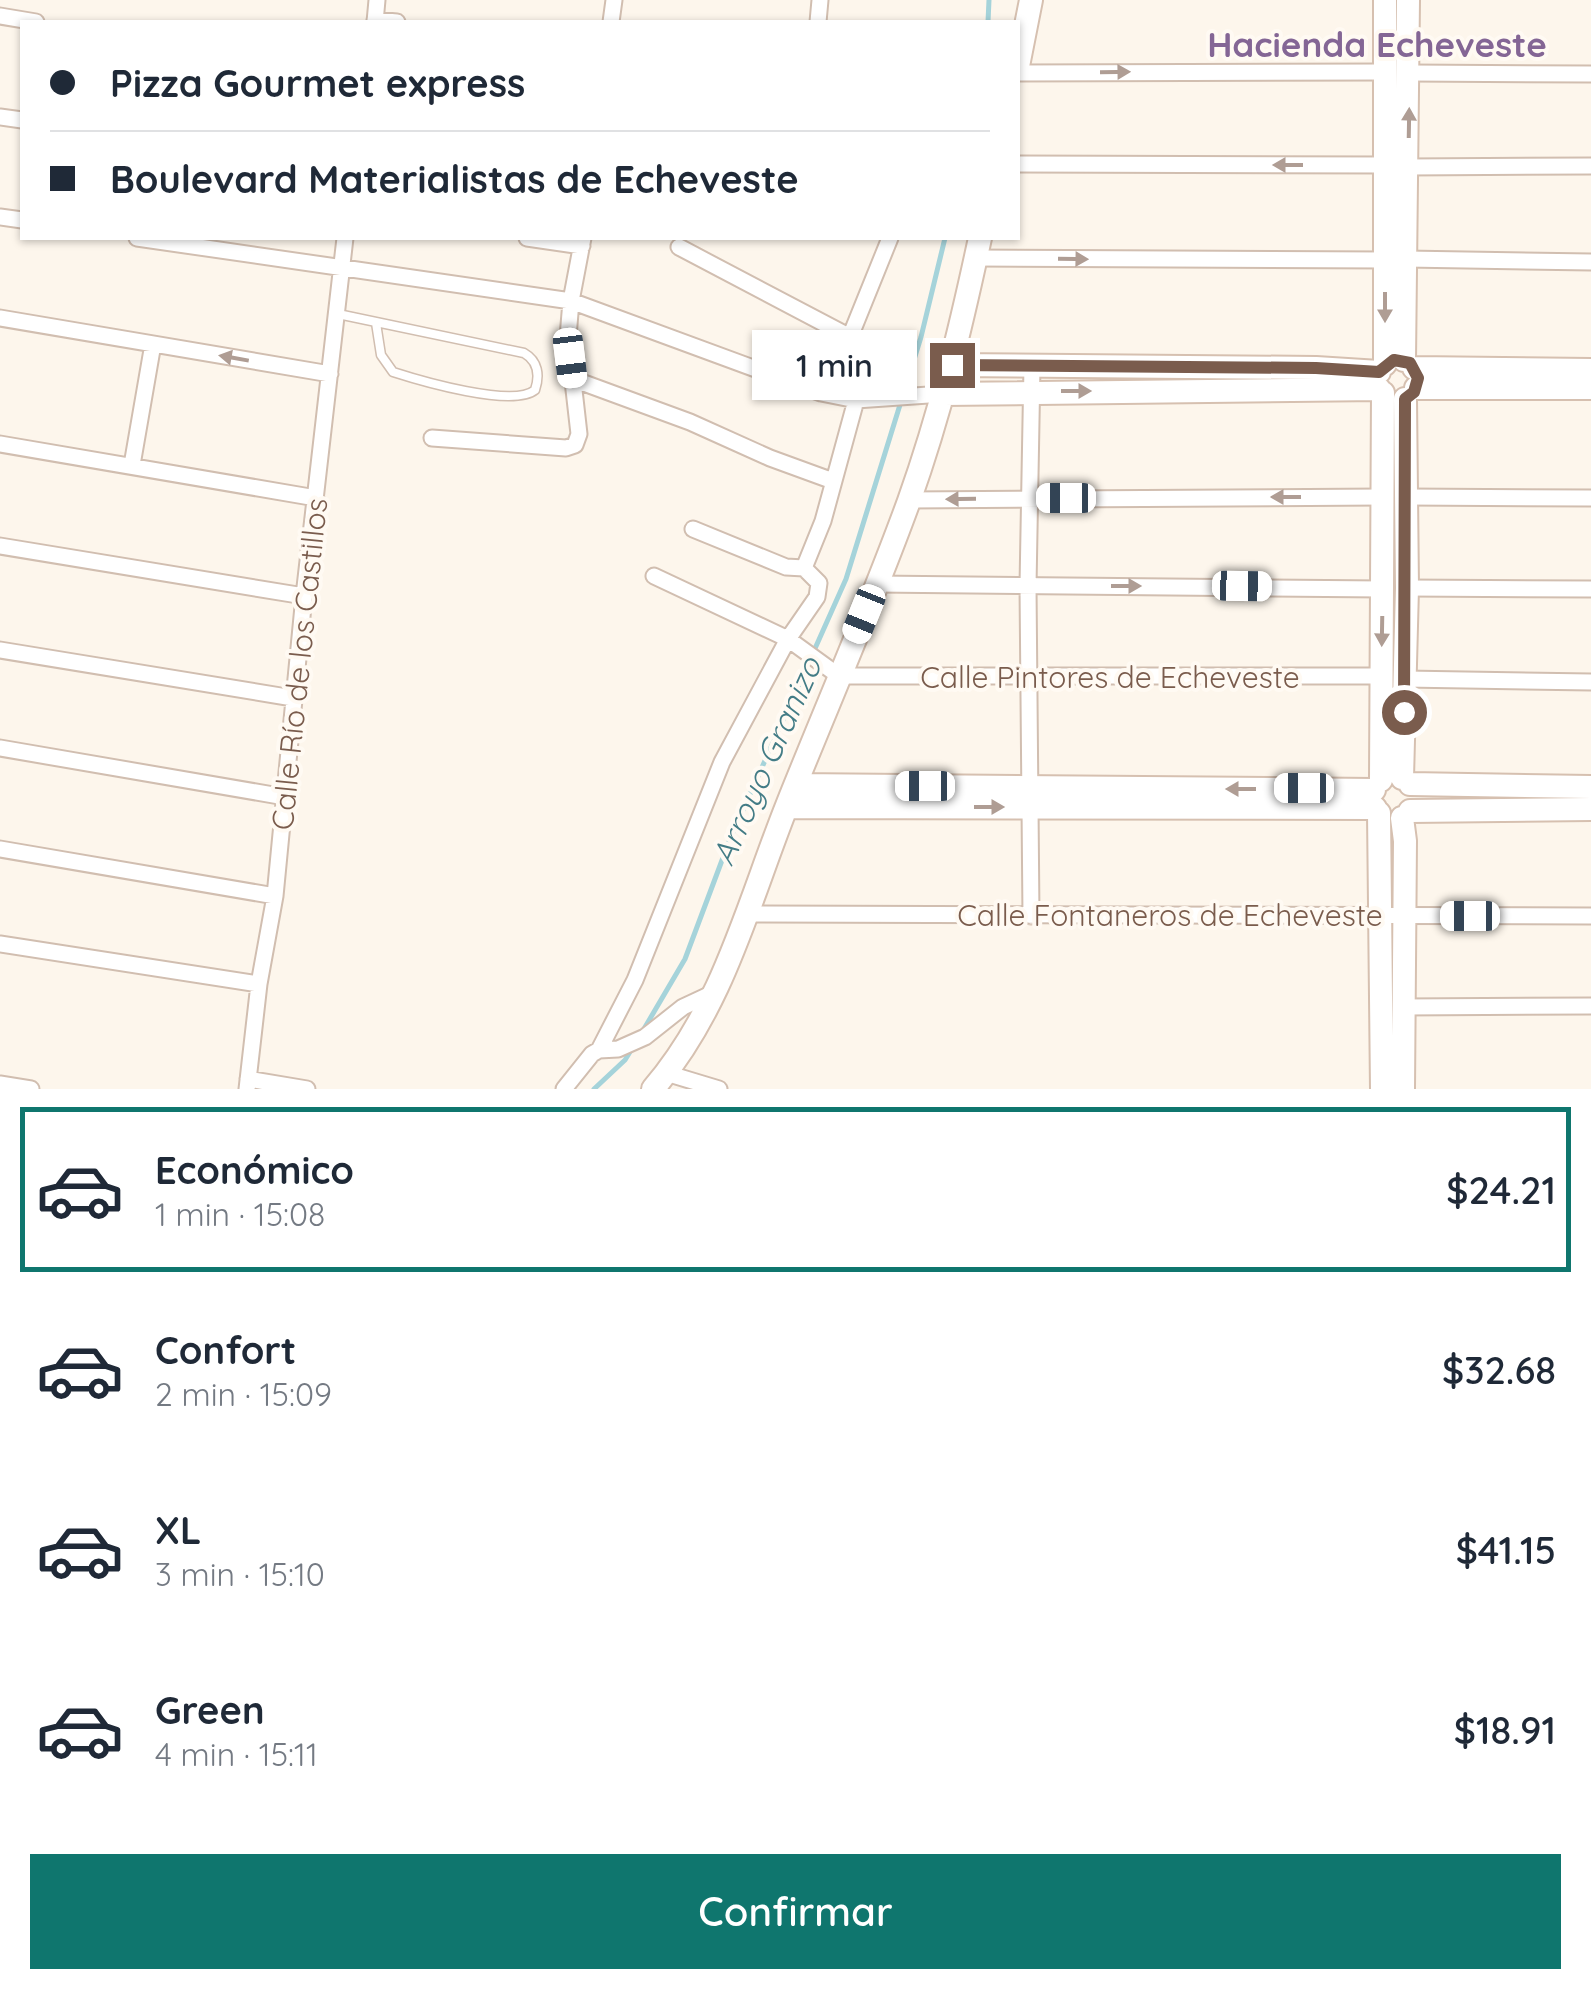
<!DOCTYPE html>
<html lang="es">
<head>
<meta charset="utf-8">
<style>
  :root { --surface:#fff; --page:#f2f2f3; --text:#1f2937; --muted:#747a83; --line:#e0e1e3; --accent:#0f766e }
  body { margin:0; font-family:Quicksand,sans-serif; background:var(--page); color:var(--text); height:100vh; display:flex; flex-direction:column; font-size:38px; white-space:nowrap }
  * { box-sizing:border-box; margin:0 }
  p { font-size:32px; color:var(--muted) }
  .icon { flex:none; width:55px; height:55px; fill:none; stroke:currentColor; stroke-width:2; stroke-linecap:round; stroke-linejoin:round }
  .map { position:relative; height:1089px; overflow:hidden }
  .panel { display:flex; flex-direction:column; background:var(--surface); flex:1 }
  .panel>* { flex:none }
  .guide { position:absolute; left:20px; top:20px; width:1000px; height:220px; border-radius:0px; box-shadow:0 2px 8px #0004; display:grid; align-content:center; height:220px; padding:0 30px; background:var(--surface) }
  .end { position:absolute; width:45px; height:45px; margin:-22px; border:12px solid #7a5c4d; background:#fff; box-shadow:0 0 0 5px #fff }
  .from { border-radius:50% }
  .bubble { position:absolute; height:70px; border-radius:0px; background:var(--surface); box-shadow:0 2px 8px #0004; font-size:32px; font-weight:600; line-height:70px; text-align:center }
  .car { position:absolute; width:30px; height:60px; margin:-30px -15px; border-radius:12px; box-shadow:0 0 8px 2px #0007; background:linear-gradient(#fff 24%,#345 0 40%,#fff 0 76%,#345 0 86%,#fff 0) }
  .guide b { display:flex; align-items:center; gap:35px; height:95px; font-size:38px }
  .guide b+b { border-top:2px solid var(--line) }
  .guide i { width:25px; height:25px; background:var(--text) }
  ul { padding:18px 0 0; list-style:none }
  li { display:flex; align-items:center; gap:30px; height:165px; margin:0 20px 15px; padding:0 10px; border:5px solid transparent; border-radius:0px }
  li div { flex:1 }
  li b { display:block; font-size:38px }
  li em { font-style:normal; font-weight:600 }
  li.current { border-color:var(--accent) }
  li>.icon { width:90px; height:90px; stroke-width:1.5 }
  .button { display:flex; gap:20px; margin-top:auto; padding:20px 30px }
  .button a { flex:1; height:115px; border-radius:0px; background:var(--accent); color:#fff; font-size:40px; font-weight:600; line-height:115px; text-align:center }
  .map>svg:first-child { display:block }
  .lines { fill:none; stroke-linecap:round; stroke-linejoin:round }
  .stream { stroke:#a5d3da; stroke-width:5 }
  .lane-casing { stroke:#d1beb0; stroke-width:11 }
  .street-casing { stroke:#d1beb0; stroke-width:19 }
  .secondary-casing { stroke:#d6c0b0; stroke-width:26 }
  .lane { stroke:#fff; stroke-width:8 }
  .street { stroke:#fff; stroke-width:15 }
  .secondary { stroke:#fff; stroke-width:22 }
  .oneway { fill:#af9d94 }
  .route { stroke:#7a5c4d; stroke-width:12 }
  .labels { text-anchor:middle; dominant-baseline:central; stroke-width:8; stroke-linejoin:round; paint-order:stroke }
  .street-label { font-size:30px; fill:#7a5c4d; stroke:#fffaf3 }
  .water-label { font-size:32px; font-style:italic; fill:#437c86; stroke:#fffaf3 }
  .quarter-label { font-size:35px; font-weight:bold; fill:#846695; stroke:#fffaf3 }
</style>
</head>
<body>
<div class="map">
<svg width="1591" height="1089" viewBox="0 0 1591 1089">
  <rect width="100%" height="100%" fill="#fdf6ec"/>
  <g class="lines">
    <path class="stream" d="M988,22L989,0
      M641,1034L685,959L730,839L846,579L921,337L945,238
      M594,1089L625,1060L633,1047"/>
    <defs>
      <path id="lane" d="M338,314L524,353C538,361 540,375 535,390C513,408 421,381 393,372L381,355L376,323"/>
      <path id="street" d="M0,16L36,22
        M375,20L397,22
        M375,22L377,0
        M611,22L614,0
        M818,22L820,0
        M1018,73L1385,72
        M1410,73L1591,74
        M0,117L22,120
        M1018,164L1385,165
        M1408,167L1591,166
        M0,217L22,220
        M137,238L571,301L821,393L856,400L943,394
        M527,238L582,246
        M679,247L850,337L862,352L861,382L823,521L804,568
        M976,258L1385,260
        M1406,259L1591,262
        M0,318L330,374
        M850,337L890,238
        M573,379L690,422L770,458L833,481
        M432,438L566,448L575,445L579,434L568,337L571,301L583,238
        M0,444L316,498
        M132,465L153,344
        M1406,497L1591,498
        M909,500L1383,497
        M693,529L786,567L804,568
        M0,546L304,596
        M654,576L788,639L839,676H1381
        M876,584L1382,589
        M1407,588L1591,589
        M0,650L293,698
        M1405,679L1591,682
        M0,748L285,797
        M0,849L275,896
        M749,914L1591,916
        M1031,916L1028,586L1032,366
        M0,944L259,984
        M1403,1007L1591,1006
        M599,1050L635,980L722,762L788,639L817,597L819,583L804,568
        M666,1073L719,1089
        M248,1079L307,1089
        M0,1084L31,1089
        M247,1089L259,984L275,896L304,596L345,238
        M564,1089L592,1054L599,1050L618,1049L645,1037L683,1007L713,993"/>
      <path id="secondary" d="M1018,66L1031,0
        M1404,360L1408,0
        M1385,364V0
        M951,365L1316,368L1379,372
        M1414,368L1591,370
        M1416,388H1591
        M943,394L1379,389
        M1402,778L1407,588L1405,399
        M1381,780L1383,393
        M1410,784L1591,787
        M796,785L1374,790
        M787,807L1375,808
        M1410,811L1591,809
        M1379,813L1382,1089
        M1402,818L1405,841L1403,1089
        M653,1089C724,1006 748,903 788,803C828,703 872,603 909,501C940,414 961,327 980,238"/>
    </defs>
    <use href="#lane" class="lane-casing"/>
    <use href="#street" class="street-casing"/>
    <use href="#secondary" class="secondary-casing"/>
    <use href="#lane" class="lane"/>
    <use href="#street" class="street"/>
    <use href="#secondary" class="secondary"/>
  </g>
  <defs><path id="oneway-solid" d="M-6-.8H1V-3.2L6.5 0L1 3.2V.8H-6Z" transform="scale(2.5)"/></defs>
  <g class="oneway">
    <use href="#oneway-solid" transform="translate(1115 72) rotate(-1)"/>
    <use href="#oneway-solid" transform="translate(1409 123) rotate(-89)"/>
    <use href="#oneway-solid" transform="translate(1288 165) rotate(-180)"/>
    <use href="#oneway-solid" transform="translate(1073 259) rotate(1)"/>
    <use href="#oneway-solid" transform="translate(1385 307) rotate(90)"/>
    <use href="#oneway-solid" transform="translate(234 358) rotate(-170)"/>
    <use href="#oneway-solid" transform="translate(1076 391)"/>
    <use href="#oneway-solid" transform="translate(1286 497) rotate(-180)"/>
    <use href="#oneway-solid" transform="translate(961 499) rotate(179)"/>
    <use href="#oneway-solid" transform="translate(1126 586)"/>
    <use href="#oneway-solid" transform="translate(1382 631) rotate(91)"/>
    <use href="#oneway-solid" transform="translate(1241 789) rotate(180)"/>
    <use href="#oneway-solid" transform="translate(989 807)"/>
  </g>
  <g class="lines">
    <path class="route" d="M952,365L1316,368L1379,372L1394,360L1410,363L1418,378L1414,392L1405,399L1404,712"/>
  </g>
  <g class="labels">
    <g class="street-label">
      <text transform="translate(299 664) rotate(-84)">Calle Río de los Castillos</text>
      <text x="1110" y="677">Calle Pintores de Echeveste</text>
      <text x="1170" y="915">Calle Fontaneros de Echeveste</text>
    </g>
    <g class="water-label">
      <text transform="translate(766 761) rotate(-66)">Arroyo Granizo</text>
    </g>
    <g class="quarter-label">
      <text x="1377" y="44">Hacienda Echeveste</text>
    </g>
  </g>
</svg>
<i class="end from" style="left:1404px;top:712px"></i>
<i class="end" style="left:952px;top:365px"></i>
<div class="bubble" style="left:752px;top:330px;width:165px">1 min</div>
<i class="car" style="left:570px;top:358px;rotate:173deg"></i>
<i class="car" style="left:1066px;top:498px;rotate:270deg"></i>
<i class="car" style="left:1242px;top:586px;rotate:91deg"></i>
<i class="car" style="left:864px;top:614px;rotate:202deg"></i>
<i class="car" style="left:925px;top:786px;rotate:270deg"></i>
<i class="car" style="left:1304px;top:788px;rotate:270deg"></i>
<i class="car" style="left:1470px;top:916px;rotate:270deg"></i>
<div class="guide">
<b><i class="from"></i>Pizza Gourmet express</b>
<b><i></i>Boulevard Materialistas de Echeveste</b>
</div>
</div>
<section class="panel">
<ul>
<li class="current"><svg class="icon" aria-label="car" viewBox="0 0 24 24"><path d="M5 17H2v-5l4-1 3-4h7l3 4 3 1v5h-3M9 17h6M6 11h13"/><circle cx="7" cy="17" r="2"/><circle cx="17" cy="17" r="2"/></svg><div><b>Económico</b><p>1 min · 15:08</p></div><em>$24.21</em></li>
<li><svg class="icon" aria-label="car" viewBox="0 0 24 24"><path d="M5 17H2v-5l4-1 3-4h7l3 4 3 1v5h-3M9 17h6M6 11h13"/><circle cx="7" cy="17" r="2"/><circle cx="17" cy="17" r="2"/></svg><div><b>Confort</b><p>2 min · 15:09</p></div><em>$32.68</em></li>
<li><svg class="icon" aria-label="car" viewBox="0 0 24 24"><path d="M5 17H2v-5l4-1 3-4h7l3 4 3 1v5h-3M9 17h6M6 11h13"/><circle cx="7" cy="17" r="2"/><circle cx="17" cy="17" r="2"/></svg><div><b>XL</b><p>3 min · 15:10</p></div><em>$41.15</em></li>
<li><svg class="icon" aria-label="car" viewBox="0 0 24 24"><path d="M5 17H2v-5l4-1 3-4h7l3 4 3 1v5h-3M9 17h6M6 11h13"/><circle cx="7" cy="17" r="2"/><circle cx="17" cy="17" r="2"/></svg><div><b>Green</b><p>4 min · 15:11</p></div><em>$18.91</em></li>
</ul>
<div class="button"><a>Confirmar</a></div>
</section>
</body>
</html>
